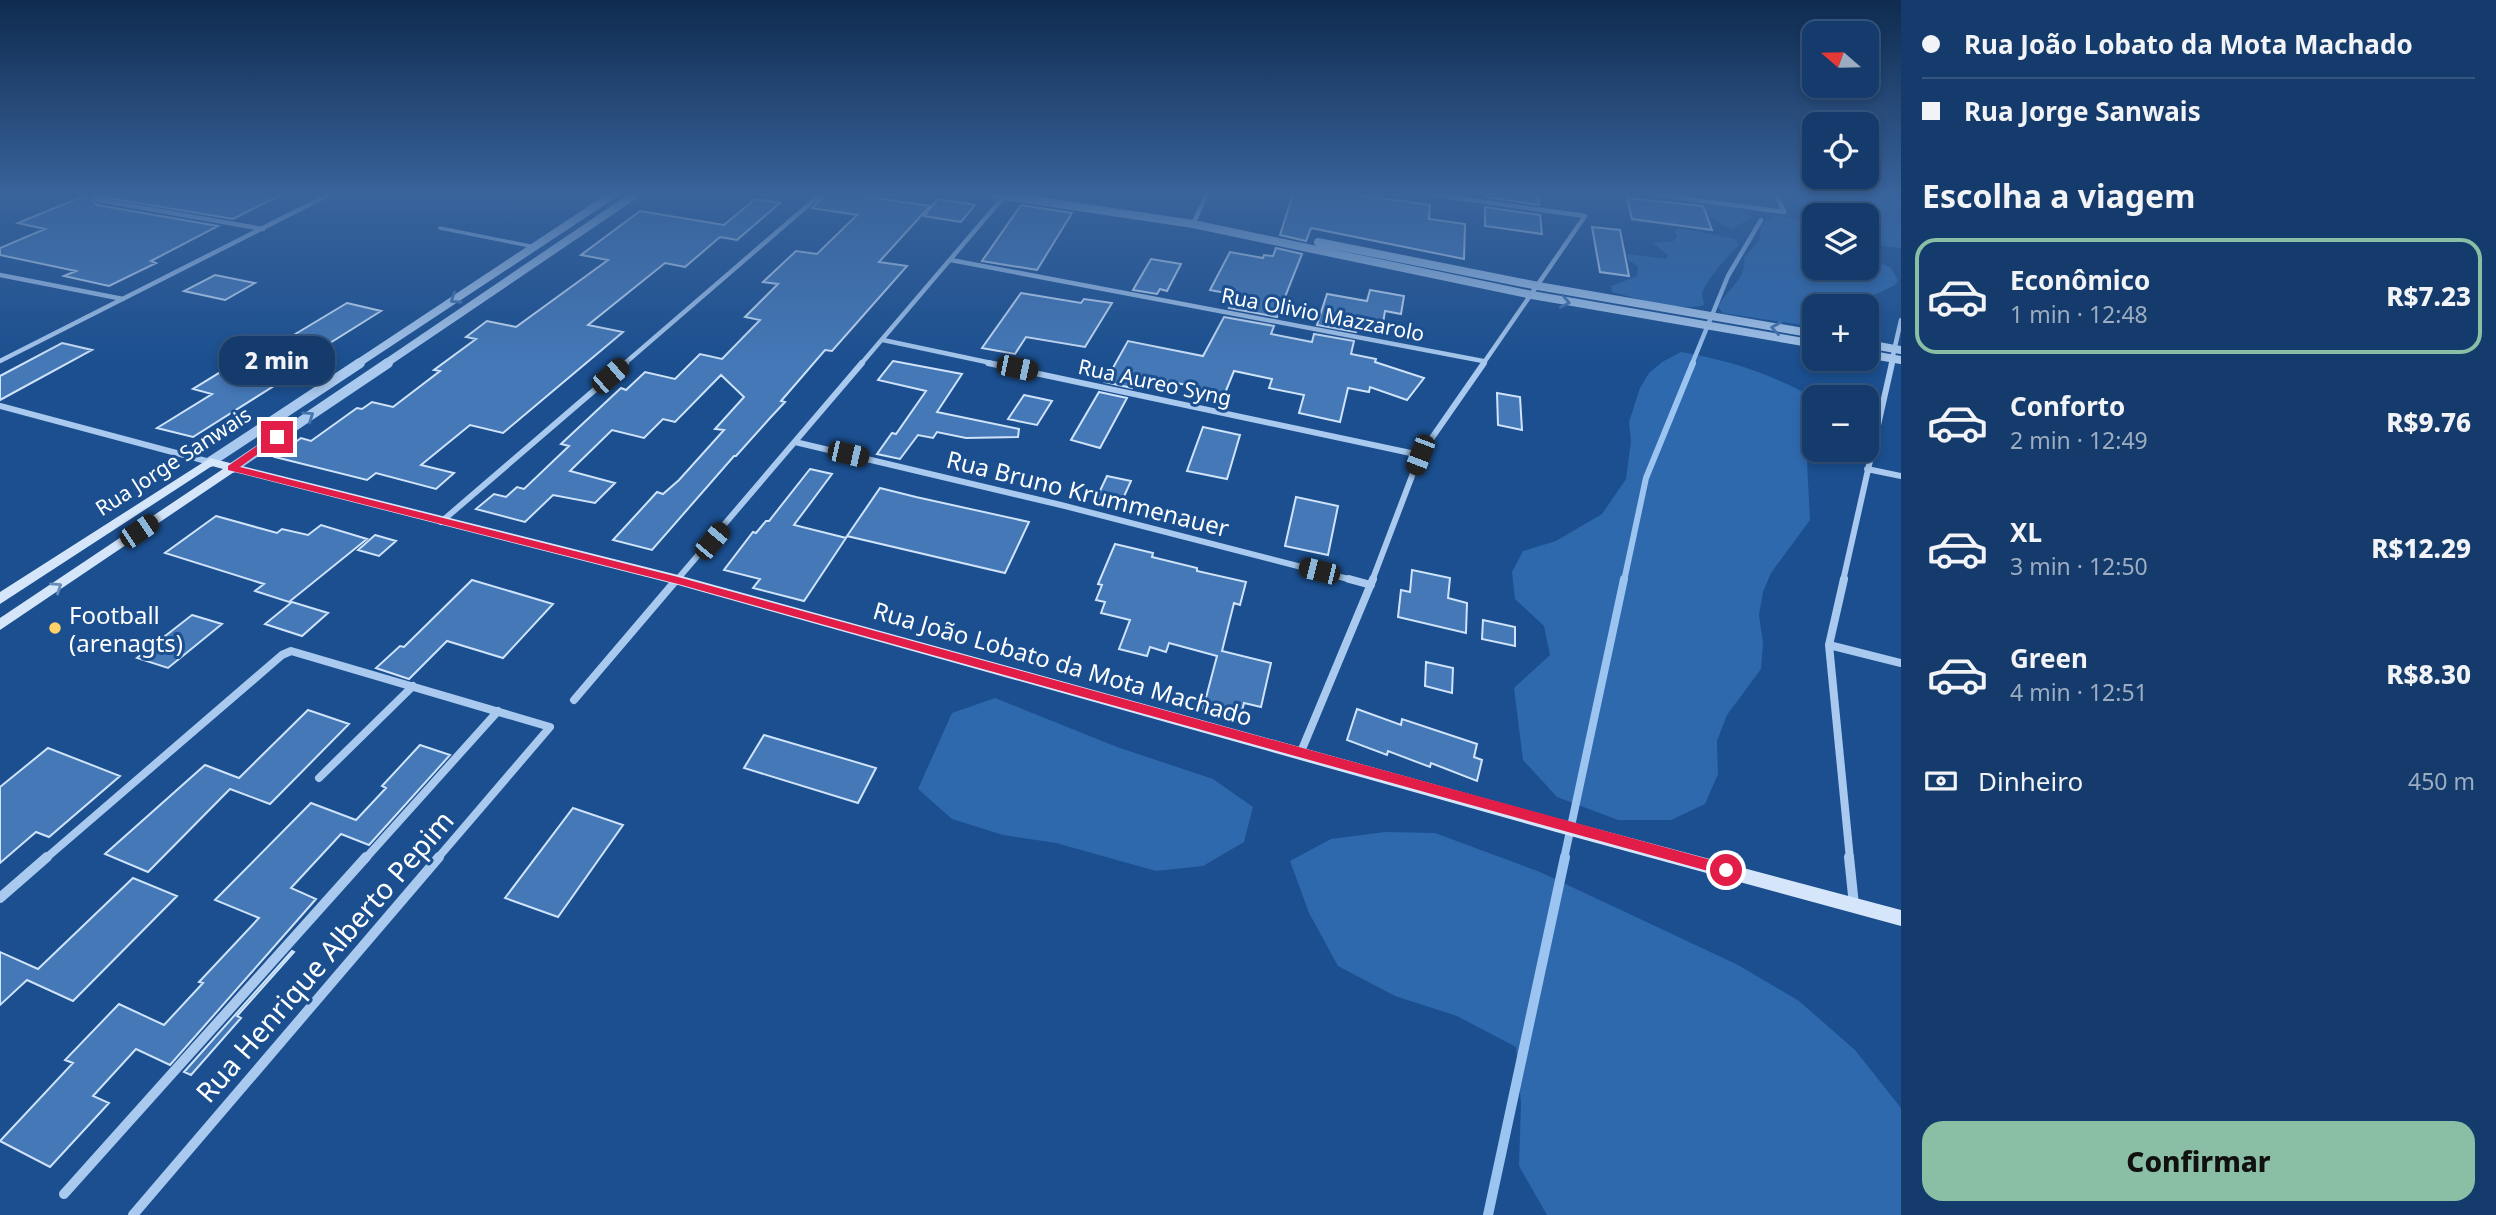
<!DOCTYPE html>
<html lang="pt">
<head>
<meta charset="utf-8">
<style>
  :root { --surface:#143b6b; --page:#214673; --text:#f1f3f6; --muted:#9dadc1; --line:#33557e; --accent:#8abfa5 }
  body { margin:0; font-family:"Noto Sans",sans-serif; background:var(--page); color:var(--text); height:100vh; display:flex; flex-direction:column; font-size:26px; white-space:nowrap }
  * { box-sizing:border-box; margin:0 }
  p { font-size:23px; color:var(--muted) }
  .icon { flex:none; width:38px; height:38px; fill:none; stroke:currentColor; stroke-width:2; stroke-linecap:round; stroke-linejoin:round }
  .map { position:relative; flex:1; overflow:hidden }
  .panel { display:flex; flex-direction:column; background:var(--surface); width:595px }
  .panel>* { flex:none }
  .banner { display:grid; align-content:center; height:154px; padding:0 21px; background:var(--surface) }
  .needle { width:46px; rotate:290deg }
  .tools { position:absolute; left:1802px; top:21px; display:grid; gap:14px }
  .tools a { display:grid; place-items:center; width:77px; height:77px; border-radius:14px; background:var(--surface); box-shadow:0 4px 10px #0003,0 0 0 2px var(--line); font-size:35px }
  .end { position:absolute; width:32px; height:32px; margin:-16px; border:9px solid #e11d48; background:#fff; box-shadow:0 0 0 4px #fff }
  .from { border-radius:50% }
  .bubble { position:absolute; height:49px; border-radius:21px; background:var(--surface); box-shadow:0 4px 10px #0003,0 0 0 2px var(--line); font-size:23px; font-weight:800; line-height:49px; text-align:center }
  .car { position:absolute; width:21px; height:42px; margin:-21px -10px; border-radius:9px; box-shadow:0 0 5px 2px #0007; background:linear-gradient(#222 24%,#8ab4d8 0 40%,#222 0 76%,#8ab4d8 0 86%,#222 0) }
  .banner b { display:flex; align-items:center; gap:24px; height:66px; font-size:26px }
  .banner b+b { border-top:2px solid var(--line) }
  .banner i { width:18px; height:18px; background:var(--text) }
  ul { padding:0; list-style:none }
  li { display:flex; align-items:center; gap:21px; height:116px; margin:0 14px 10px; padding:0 7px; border:4px solid transparent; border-radius:21px }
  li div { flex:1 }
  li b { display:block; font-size:26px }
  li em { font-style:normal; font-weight:800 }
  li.current { border-color:var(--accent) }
  li>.icon { width:63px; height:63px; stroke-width:1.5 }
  h2 { padding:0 21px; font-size:32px; line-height:84px }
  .pay { display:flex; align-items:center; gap:18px; height:77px; padding:0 21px; font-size:26px }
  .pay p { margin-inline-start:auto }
  .primary-button { display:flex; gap:14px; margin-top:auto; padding:14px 21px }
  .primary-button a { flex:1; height:80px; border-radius:21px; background:var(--accent); color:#111; font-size:28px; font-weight:800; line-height:80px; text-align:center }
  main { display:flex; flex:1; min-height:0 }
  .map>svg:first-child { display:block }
  .green { fill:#2e69ad }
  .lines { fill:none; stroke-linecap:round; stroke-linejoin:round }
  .stream-far3 { stroke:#9cc4f0; stroke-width:4.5 }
  .stream-far2 { stroke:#9cc4f0; stroke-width:6 }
  .stream-far1 { stroke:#9cc4f0; stroke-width:8 }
  .stream { stroke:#9cc4f0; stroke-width:10 }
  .building { fill:#4478b7; stroke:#cfe3fa; stroke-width:2 }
  .service { stroke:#a9c9ee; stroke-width:3.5 }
  .minor-far3 { stroke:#a9c9ee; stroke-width:4.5 }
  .minor-far2 { stroke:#a9c9ee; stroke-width:6 }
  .minor-far1 { stroke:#a9c9ee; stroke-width:8 }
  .minor { stroke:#a9c9ee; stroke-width:10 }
  .tertiary-far1 { stroke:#a9c9ee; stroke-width:8 }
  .tertiary { stroke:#a9c9ee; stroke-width:10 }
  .secondary { fill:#d6e6fa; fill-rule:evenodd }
  .oneway { stroke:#4674ac }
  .oneway2 { stroke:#668bba }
  .route { fill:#e11d48 }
  .poi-dot { fill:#ffd166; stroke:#1b4f8f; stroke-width:2.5 }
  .labels { text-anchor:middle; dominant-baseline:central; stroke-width:6; stroke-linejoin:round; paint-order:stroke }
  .far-street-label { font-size:21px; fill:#fff; stroke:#1b4f8f }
  .street-label { font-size:24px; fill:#fff; stroke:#1b4f8f }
  .poi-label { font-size:24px; fill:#fff; stroke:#1b4f8f; text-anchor:start }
  .near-street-label { font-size:28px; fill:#fff; stroke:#1b4f8f }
</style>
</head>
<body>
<main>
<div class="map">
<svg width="1901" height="1215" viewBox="0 0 1901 1215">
  <rect width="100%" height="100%" fill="#1b4f8f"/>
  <path class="green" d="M1831,194L1877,197L1875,194H1900L1901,197L1894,198L1901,200V248L1867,244V215H1843Z
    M1688,205C1707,204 1740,204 1753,217L1731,229Z
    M1773,215L1799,220L1815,230V268H1867V256L1891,268L1898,280L1895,285L1872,296L1876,308L1867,311V306H1815V327L1723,313L1718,307C1726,289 1747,280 1744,258L1759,241L1761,226Z
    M1680,228L1735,239L1739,245C1730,253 1704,282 1702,294C1702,298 1704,302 1704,305C1675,312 1641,299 1612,292L1611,286L1637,276L1638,266L1628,260L1627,254L1666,259L1668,255L1653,243L1674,241L1677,236L1674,231Z
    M1681,352C1728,360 1773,374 1815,399V440L1807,461L1810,520L1771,573L1763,592L1759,615L1763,643L1761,669L1727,715L1717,741L1718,774L1705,804L1671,820H1618L1557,797L1523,760L1514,688L1550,655L1544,626L1515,599L1512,572L1523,551L1556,541L1602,514L1626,479L1631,441L1629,422L1640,388L1649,373L1662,362Z
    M995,698L1117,747L1213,779L1253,807L1244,842L1203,866L1156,871L1056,843L1003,835L952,819L918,789L952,713Z
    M1385,832L1435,833L1540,872L1738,965L1799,1001L1855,1050L1901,1108V1215H1547L1519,1166L1521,1103L1516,1047L1457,1016L1395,996L1338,966L1309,913L1290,861L1331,839Z"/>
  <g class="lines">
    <path class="stream-far3" d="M1692,364L1728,276L1761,220"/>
    <path class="stream-far2" d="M1624,581L1646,478L1693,363"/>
    <path class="stream-far1" d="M1564,859L1624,579"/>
    <path class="stream" d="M1488,1215L1565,857"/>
  </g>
  <path class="building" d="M89,194H282L233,219L96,196L93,201L97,205L218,226L151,261L156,263L109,286L64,276L76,271L0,255V248L45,229L18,223Z
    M826,194H850L930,206L879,262L907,266L832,351L825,350L781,401L785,402L770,418L736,456H734L652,550L613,540L657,492L663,494L679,480L724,430L715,429L744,397L721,375L675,422L663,419L644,438L612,430L570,471L615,483L595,503L553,495L525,522L476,509L494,494L506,497L517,487L524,489L569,446L561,444L621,388L626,390L645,372L675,379L700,354L722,359L760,320L745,317L778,284L763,282L796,251L817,254L857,215L812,208Z
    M1293,194H1352L1430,205L1429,219L1465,224L1464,259L1311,228L1306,241L1280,235Z
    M1485,194H1538L1539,205L1485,197Z
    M1627,198L1703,206L1712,230L1632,219Z
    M755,199L780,203L737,240L720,237L685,267L665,263L588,325L623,332L503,433L470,425L421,465L454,473L436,489L376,473L367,480L275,457L301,438L311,441L357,408L362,409L372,402L393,407L440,371L434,370L476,339L466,337L487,321L516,327L608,260L581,255L640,211L724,225Z
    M938,199L975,205L961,222L924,216Z
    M1021,205L1072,213L1037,270L982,261Z
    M1485,207L1540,215L1542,234L1485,226Z
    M1592,227L1620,230L1629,276L1600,272Z
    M1276,248L1302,254L1277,317L1229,308L1236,295L1210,290L1230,252L1263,258L1264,255L1273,256Z
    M1151,259L1181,264L1167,291L1160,289L1157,294L1133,290Z
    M215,275L255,283L225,300L184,291Z
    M1370,290L1404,296L1401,314L1385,311L1383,323L1360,319L1356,332L1317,325L1327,294L1367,301Z
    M1021,293L1081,303L1084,299L1112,303L1085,347L1026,337L1015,354L982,348Z
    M347,303L381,311L322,348L331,350L193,437L157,428L212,394L193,389L258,349L267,351Z
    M1224,317L1274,326L1271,334L1312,342L1314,334L1354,341L1351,354L1376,359L1375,362L1424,378L1407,400L1370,387L1369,392L1348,388L1340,422L1299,413L1304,395L1269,388L1272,379L1234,371L1223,398L1189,391L1191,386L1139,375L1132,388L1105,382L1128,341L1203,356Z
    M62,343L92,350L0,400V376Z
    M893,361L962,374L937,412L1019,429L1018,437L966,438L937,432L933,438L918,435L900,459L877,454L892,433L896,434L926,391L878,380Z
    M1099,392L1127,398L1100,448L1071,440Z
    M1497,393L1520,397L1522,430L1498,425Z
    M1024,395L1052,401L1037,425L1008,419Z
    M1203,427L1240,435L1227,479L1187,471Z
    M810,469L832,474L794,525L846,538L804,601L753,588L760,579L724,570L753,532L756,533L766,521H769Z
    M1107,476L1131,481L1121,503L1097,497Z
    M880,488L916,497L1029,522L1005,573L847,536Z
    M1296,497L1338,506L1328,555L1285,546Z
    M216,516L277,533L282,529L308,535L321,525L367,539L289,602L255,591L264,584L165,553Z
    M375,535L396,541L379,556L358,550Z
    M1115,544L1153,553L1152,557L1197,568V571L1246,582L1240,605L1234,603L1222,651L1271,663L1261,707L1244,703L1240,719L1203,709L1217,656L1169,643L1166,652L1150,647L1147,656L1119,649L1130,620L1101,613L1105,602L1096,600L1102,585L1098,584Z
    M1412,570L1450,578L1448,598L1467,603L1466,633L1398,617L1401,590L1410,592Z
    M472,580L553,604L503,658L447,641L409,679L376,668L400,646L404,647Z
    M292,602L328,613L302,636L265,624Z
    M192,615L222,624L168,668L137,658Z
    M1483,620L1515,627V646L1482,639Z
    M1426,662L1453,668L1452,693L1425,686Z
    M1357,709L1401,725L1402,719L1477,744L1474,757L1482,760L1477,781L1431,763L1430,767L1388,751L1387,755L1347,740Z
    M308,710L349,724L270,804L230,789L148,872L105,854L205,765L239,778Z
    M764,735L876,768L858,803L744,768Z
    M420,745L450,755L369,845L341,834L291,888L316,899L170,1065L136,1049L93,1096L109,1103L50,1167L0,1141L73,1063L65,1060L119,1004L164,1025L203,983L199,982L259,918L215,900L311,803L356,820L386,788L382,786Z
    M48,748L120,776L49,837L36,832L0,863V787Z
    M573,808L623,825L558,917L505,898Z
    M133,878L177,896L73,1001L27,980L0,1005V952L38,969Z
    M292,951L294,952L237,1016L241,1018L191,1075L184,1072Z"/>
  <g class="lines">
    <path class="service" d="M440,228L535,247"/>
    <path class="minor-far3" d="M1428,194L1585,216L1483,364
      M1652,194L1784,212
      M1776,194L1784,212
      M98,200L263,229
      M1193,224L1207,194
      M951,260L1483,361
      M0,275L123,299
      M883,340L996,364
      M0,361L330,194
      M624,364L821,194
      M861,364L1006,194
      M1891,364L1901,320"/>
    <path class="minor-far2" d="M988,363L1420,455
      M0,406L210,462
      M795,442L1061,505L1356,581
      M1867,469L1901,476
      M441,522L626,363
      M676,581L862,363
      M1372,581L1420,455L1484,363
      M1843,581L1892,363"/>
    <path class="minor-far1" d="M1349,579L1371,585
      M1844,579L1829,645L1850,859
      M1829,645L1901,663
      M574,700L677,579
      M1300,754L1373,579
      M319,778L413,686
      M45,859L282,655L291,651L550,727L437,859
      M365,859L498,711"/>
    <path class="minor" d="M1849,857L1854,905
      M0,898L47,857
      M64,1194L366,857
      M133,1215L439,857"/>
    <path class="tertiary-far1" d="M992,194L1193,224L1532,295L1815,344
      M1318,242L1538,286L1815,334
      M1867,344L1901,350
      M1867,354L1901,360
      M357,364L614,194
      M385,364L636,194"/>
    <path class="tertiary" d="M210,462L360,363
      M232,468L388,363"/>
    <path class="secondary" d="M210,458L678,575L1556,818L1901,910V926L1556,832L678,585L234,472L0,630V618L223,469L212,466L0,604V592Z"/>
  </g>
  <defs><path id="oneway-chevron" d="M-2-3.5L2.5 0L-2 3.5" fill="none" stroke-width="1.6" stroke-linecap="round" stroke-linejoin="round" transform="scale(1.75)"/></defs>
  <g class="oneway">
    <use href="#oneway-chevron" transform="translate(455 299) rotate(147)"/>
    <use href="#oneway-chevron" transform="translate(1565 302) rotate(11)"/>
    <use href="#oneway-chevron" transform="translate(1776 328) rotate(-170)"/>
    <use href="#oneway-chevron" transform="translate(309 416) rotate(-34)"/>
  </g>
  <use class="oneway2" href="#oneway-chevron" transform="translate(57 587) rotate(-34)"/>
  <linearGradient id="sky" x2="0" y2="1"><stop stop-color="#0f2b4f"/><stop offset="0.53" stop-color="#39639b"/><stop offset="1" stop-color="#39639b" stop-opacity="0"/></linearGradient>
  <rect width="1901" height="365" fill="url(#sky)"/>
  <path class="route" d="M273,435L281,437L240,467L678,577L1726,864L1733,870L1726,876L678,584L228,470V466Z"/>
  <circle class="poi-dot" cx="55" cy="628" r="7"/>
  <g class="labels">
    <g class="far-street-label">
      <text transform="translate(1323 314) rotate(11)">Rua Olivio Mazzarolo</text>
      <text transform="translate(1155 382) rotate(12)">Rua Aureo Syng</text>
      <text transform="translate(173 461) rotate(-33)">Rua Jorge Sanwais</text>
    </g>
    <g class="street-label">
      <text transform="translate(1088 493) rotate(14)">Rua Bruno Krummenauer</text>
      <text transform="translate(1063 663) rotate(16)">Rua João Lobato da Mota Machado</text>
    </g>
    <g class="poi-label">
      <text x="69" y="614">Football<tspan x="69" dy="28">(arenagts)</tspan></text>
    </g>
    <g class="near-street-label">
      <text transform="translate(324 956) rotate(-49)">Rua Henrique Alberto Pepim</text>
    </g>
  </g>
</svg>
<div class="tools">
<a><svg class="needle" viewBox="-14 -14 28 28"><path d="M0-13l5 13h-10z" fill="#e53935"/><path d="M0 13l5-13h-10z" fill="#9dadc1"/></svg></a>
<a><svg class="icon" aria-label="locate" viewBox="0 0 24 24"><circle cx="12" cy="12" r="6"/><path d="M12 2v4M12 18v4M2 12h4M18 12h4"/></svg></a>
<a><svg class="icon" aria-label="layers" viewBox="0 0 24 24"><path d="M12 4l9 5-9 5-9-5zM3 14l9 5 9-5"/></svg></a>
<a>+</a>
<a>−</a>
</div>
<i class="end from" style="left:1726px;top:870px"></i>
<i class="end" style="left:277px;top:437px"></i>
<div class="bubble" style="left:219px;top:336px;width:116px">2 min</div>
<i class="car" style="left:1017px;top:368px;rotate:102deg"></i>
<i class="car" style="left:610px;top:376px;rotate:49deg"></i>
<i class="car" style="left:848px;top:454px;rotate:103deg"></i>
<i class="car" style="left:1420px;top:455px;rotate:201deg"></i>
<i class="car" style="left:139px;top:531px;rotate:56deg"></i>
<i class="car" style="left:712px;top:541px;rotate:40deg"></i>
<i class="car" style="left:1319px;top:571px;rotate:284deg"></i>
</div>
<section class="panel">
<div class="banner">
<b><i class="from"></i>Rua João Lobato da Mota Machado</b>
<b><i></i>Rua Jorge Sanwais</b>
</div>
<h2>Escolha a viagem</h2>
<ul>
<li class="current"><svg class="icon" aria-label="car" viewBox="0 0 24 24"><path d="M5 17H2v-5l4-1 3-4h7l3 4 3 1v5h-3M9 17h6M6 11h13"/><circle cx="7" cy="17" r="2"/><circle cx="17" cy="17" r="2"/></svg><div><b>Econômico</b><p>1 min · 12:48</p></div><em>R$7.23</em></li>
<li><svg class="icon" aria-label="car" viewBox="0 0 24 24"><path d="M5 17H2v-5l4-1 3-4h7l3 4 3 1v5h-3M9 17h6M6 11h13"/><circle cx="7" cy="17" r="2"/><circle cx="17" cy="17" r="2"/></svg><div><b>Conforto</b><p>2 min · 12:49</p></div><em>R$9.76</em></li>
<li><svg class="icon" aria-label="car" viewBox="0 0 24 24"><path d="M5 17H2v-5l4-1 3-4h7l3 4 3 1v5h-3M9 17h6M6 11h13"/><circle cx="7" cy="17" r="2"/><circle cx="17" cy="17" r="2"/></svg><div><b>XL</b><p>3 min · 12:50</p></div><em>R$12.29</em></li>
<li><svg class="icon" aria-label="car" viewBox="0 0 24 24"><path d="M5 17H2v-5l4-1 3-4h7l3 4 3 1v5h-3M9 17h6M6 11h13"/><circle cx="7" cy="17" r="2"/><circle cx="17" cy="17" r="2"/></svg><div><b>Green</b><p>4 min · 12:51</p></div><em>R$8.30</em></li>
</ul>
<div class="pay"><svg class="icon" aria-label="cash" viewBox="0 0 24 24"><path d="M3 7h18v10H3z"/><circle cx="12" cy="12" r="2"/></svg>Dinheiro<p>450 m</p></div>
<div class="primary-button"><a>Confirmar</a></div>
</section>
</main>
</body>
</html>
